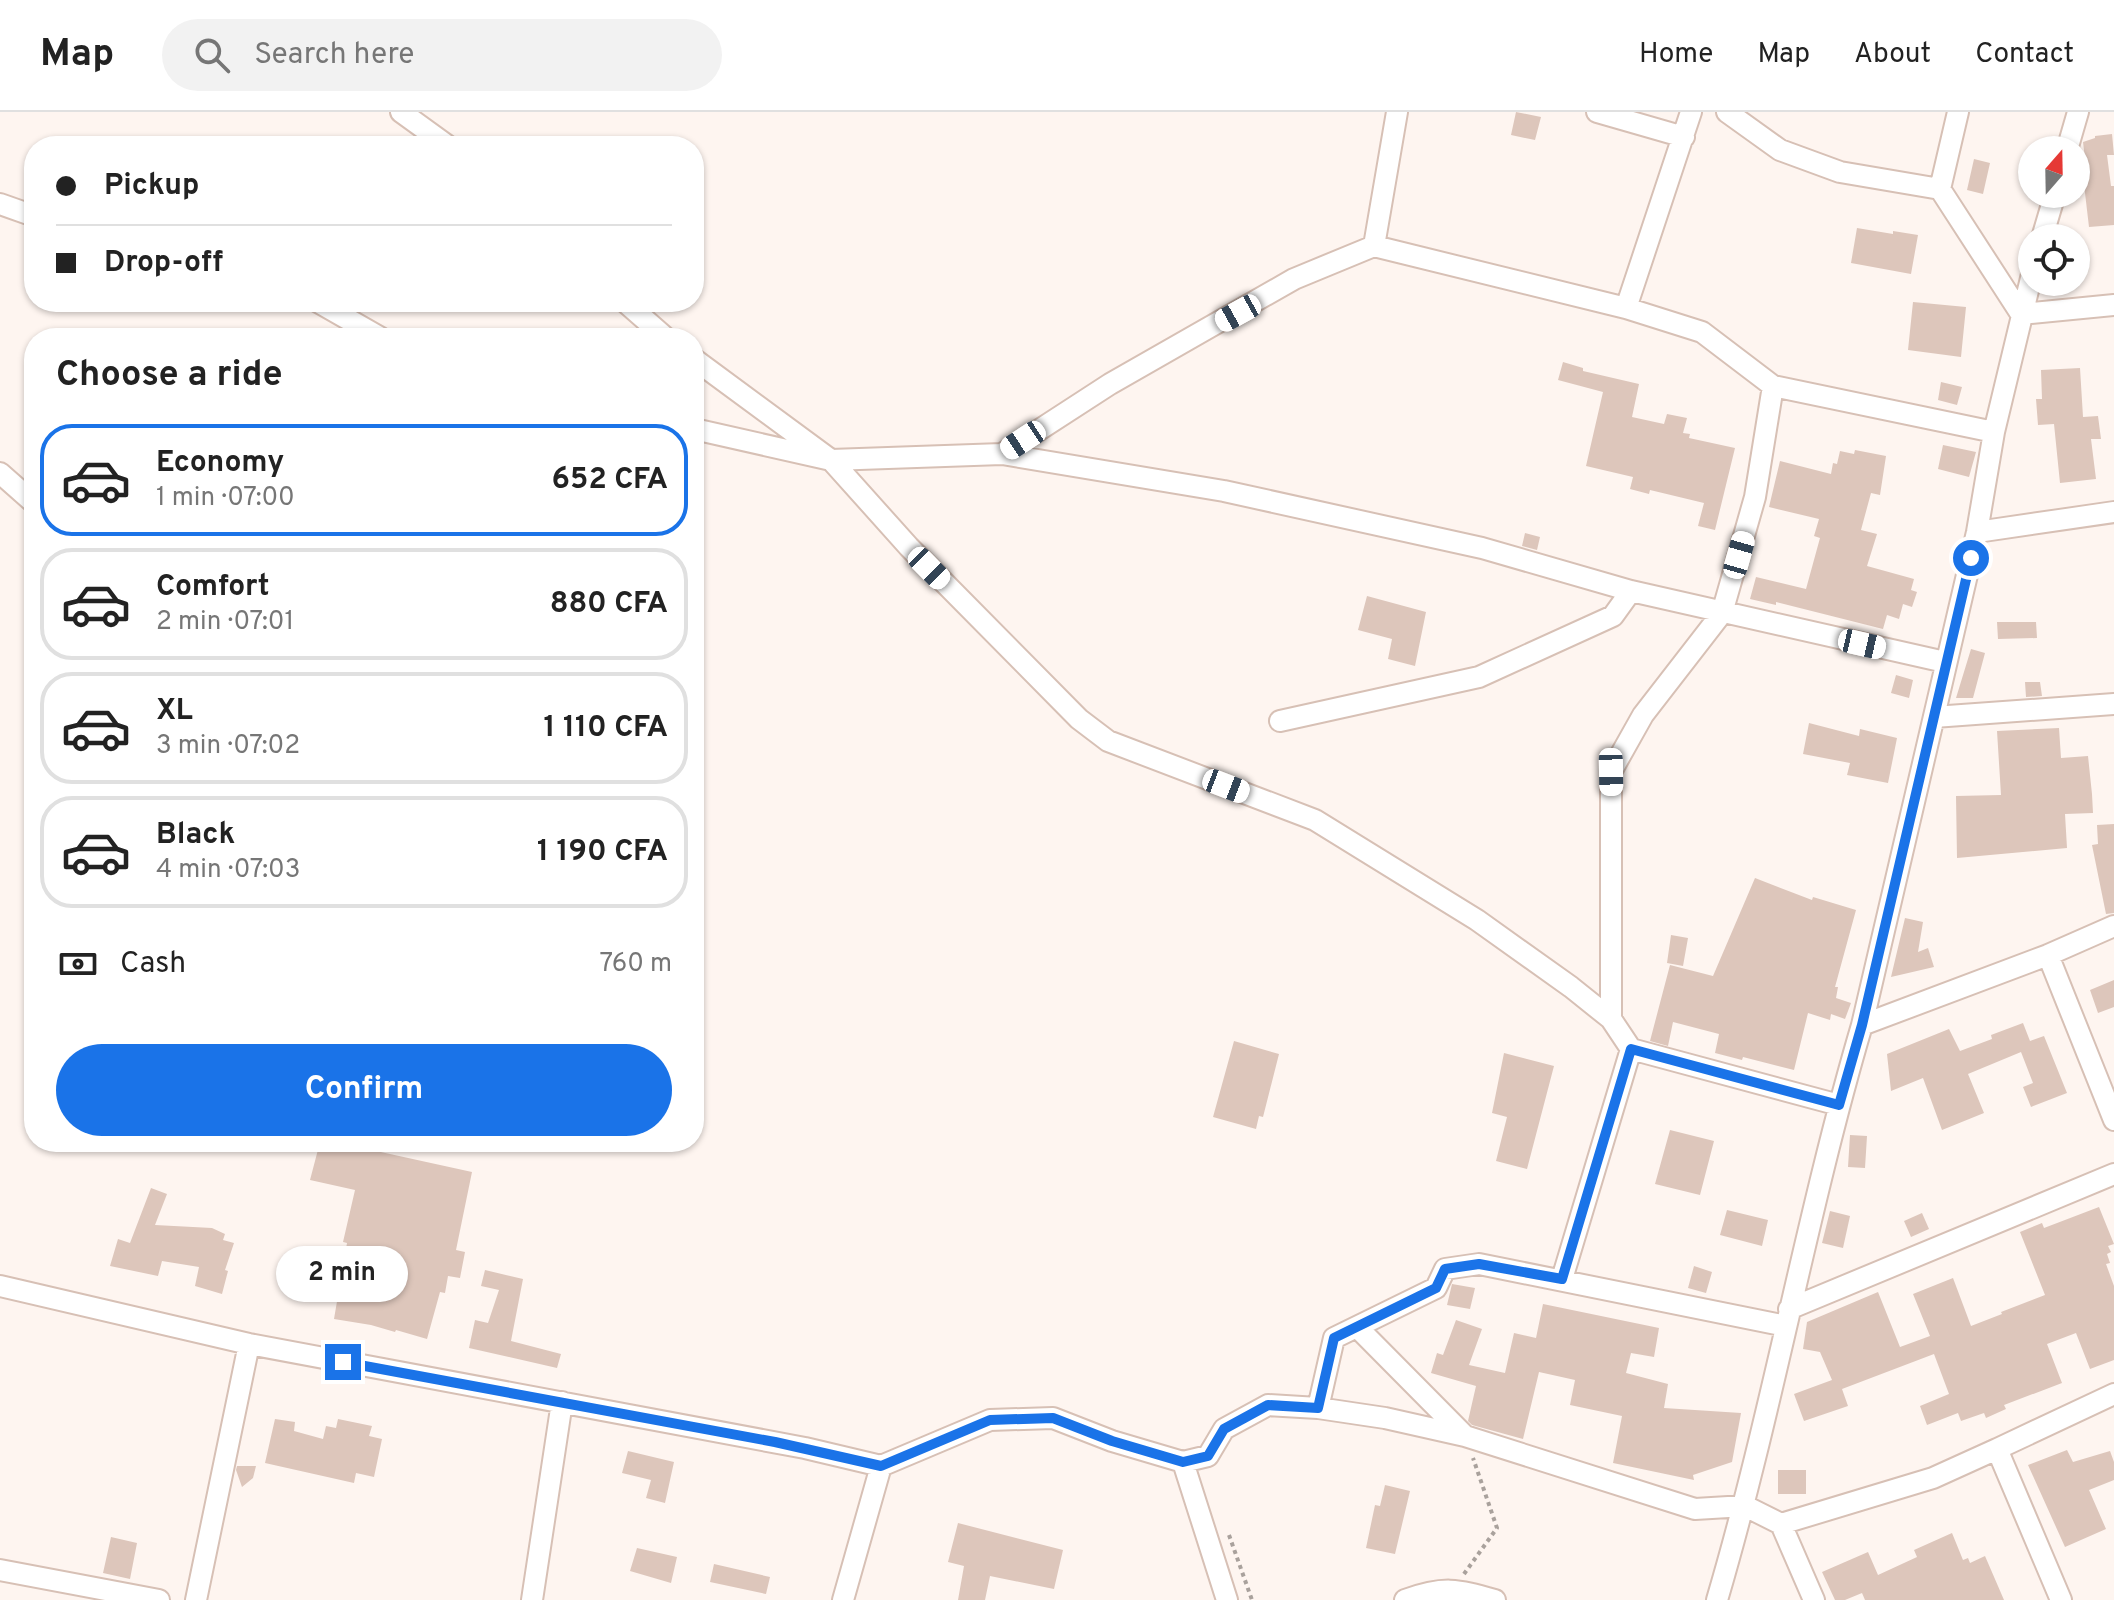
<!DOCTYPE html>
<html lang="en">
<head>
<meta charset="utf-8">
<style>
  :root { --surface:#fff; --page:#f2f2f2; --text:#222; --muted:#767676; --line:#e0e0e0; --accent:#1a73e8 }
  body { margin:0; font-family:Overpass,sans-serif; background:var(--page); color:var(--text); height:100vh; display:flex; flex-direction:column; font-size:30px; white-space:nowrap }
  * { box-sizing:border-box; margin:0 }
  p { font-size:26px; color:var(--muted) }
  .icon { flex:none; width:44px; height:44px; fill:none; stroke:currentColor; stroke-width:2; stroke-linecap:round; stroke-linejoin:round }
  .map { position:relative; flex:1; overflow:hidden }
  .details { position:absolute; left:24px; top:216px; width:680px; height:824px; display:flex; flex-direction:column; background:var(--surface); border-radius:32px; box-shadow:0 2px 6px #0004 }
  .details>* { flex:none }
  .top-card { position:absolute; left:24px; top:24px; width:680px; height:176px; border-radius:32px; box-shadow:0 2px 6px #0004; display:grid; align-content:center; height:176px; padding:0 32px; background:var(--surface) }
  .needle { width:52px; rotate:20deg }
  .fabs { position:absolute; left:2018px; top:24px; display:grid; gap:16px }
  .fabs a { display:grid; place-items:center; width:72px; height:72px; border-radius:50%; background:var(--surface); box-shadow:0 2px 6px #0004; font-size:40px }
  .end { position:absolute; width:36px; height:36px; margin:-18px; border:10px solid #1a73e8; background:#fff; box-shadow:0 0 0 4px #fff }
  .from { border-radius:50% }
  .bubble { position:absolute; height:56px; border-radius:28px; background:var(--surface); box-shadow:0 2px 6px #0004; font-size:26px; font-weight:700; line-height:56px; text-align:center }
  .car { position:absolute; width:24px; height:48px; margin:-24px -12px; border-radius:10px; box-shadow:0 0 6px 2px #0007; background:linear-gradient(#fff 24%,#345 0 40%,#fff 0 76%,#345 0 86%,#fff 0) }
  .top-card b { display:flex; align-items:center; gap:28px; height:76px; font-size:30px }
  .top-card b+b { border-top:2px solid var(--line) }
  .top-card i { width:20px; height:20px; background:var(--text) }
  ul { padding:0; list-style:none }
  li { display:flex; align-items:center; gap:24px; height:112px; margin:0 16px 12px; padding:0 16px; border:4px solid var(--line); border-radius:32px }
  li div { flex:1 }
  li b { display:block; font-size:30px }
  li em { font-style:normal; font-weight:700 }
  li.selected { border-color:var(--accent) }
  li>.icon { width:72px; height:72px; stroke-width:1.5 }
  h2 { padding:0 32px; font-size:36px; line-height:96px }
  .pay { display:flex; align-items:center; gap:20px; height:88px; padding:0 32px; font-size:30px }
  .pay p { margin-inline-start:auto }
  .button { display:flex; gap:16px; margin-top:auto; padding:16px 32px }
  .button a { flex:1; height:92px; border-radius:48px; background:var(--accent); color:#fff; font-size:32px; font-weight:700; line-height:92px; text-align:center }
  header { display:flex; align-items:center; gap:48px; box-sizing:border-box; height:112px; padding:0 40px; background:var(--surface); border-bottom:2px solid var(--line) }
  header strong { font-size:38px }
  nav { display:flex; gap:44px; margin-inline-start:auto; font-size:28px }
  .search { width:560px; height:72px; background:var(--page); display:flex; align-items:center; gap:20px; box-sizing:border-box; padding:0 28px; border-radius:44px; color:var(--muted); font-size:30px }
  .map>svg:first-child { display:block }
  .building { fill:#ddc6bb }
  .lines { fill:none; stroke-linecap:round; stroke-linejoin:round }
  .minor-casing { stroke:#d7c0b5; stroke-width:24 }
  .path { stroke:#a9a19c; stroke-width:4; stroke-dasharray:4 4; stroke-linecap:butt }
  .minor { stroke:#fff; stroke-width:20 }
  .route { stroke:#1a73e8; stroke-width:10 }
</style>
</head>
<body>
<header>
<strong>Map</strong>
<div class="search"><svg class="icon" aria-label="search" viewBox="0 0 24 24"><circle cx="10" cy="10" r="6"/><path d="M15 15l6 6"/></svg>Search here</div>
<nav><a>Home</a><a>Map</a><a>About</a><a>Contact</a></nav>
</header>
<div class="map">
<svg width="2114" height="1488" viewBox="0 0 2114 1488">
  <rect width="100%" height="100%" fill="#fef5f0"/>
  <path class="building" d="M1516,0L1541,5L1535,28L1511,23Z
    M2112,22L2114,43H2107L2111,74H2114V113L2089,115L2083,64L2087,63L2083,30L2095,26V24Z
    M1974,47L1990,51L1983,82L1967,78Z
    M1857,116L1893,122V119L1918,123L1911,162L1851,151Z
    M1913,190L1966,195L1961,245L1908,238Z
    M1563,250L1583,256V259L1639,272L1632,305L1664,312L1667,302L1687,306L1683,321L1690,322L1689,326L1735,336L1715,418L1698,414L1704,391L1650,378L1649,382L1630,377L1633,365L1586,354L1603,280L1558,268Z
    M2080,256L2083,305L2098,304L2101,327H2091L2096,367L2060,371L2054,312L2038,313L2036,287H2042L2041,258Z
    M1941,270L1962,275L1957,293L1938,288Z
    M1943,333L1976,340L1969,365L1938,357Z
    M1855,338L1886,344L1880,383L1871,381L1861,418L1877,422L1867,454L1914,467L1911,478L1917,480L1912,495L1903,492L1899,507L1887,503L1883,517L1776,490V493L1750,487L1756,465L1806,477L1820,426L1814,424L1819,407L1769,395L1780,349L1831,362L1833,351L1837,352L1840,339L1854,342Z
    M1525,421L1540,425L1537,438L1522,434Z
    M1367,484L1426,500L1415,554L1388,547L1392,527L1358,518Z
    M1997,510H2036L2037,526L1998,527Z
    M1971,537L1985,541L1973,586H1956Z
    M1896,563L1913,568L1909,586L1891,581Z
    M2025,570H2040L2042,584L2026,585Z
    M1809,611L1859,624L1860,617L1897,626L1888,671L1847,663L1850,651L1803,642Z
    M2059,616L2061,646L2088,644L2092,682L2093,701L2065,702L2067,736L1957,746L1956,684L2001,683L1997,619Z
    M2114,712V801L2106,802L2092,733L2098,732L2097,713Z
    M1755,766L1812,788L1813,785L1856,798L1835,875H1838L1836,886L1851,891L1845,907L1831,902L1830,908L1808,901L1794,958L1743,945L1742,948L1715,941L1719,922L1673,910L1668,934L1650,929L1670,853L1713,864Z
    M1905,806L1923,810L1918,840L1928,836L1934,855L1891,865Z
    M1671,823L1688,826L1683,854L1667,851Z
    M2114,868V895L2098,901L2090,878Z
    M2023,911L2030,929L2044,924L2067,981L2031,995L2023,975L2033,971L2021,940L1968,962L1984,1001L1942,1018L1923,966L1891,979L1887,942L1949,917L1960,939L1992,927L1991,923Z
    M1234,929L1279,942L1263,1005L1259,1004L1256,1017L1213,1005Z
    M1504,941L1554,954L1527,1057L1496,1049L1507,1005L1492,1001Z
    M1670,1018L1714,1029L1700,1083L1655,1072Z
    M1850,1023L1867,1024L1865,1056L1848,1055Z
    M320,1030L358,1033V1035L472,1060L456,1138L465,1140L460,1166L448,1164L445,1181L440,1180L427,1227L396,1218L395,1220L371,1213L334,1207L347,1131L343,1130L355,1078L310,1068Z
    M151,1076L167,1082L155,1113L212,1116L225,1122L223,1128L234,1131L225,1158L228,1159L222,1182L195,1174L199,1155L162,1149L158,1164L110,1154L118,1127L130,1131Z
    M2099,1095L2114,1132L2108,1134L2111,1140L2107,1142L2110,1151L2106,1152L2114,1174V1248L2090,1257L2076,1221L2047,1232L2062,1271L2004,1293L2006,1297L1986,1306L1984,1301L1961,1309L1958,1301L1927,1313L1920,1294L1949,1282L1934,1242L1842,1277L1848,1294L1804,1309L1794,1282L1832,1268L1820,1240L1803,1237L1807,1210L1878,1180L1900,1235L1930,1224L1913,1182L1953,1166L1971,1214L2002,1202L2001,1200L2045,1183L2020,1120L2042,1111L2044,1116Z
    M1727,1098L1768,1108L1762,1134L1720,1123Z
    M1830,1099L1850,1104L1843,1136L1822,1131Z
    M1922,1101L1929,1117L1911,1125L1904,1109Z
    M1694,1154L1712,1160L1706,1181L1688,1176Z
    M485,1158L523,1167L511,1229L561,1242L557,1256L469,1236L475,1208L488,1211L499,1178L481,1174Z
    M1452,1172L1475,1176L1470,1197L1447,1193Z
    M1543,1192L1659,1216L1654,1245L1631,1241L1626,1261L1668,1272L1664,1296L1741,1301L1732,1350L1693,1363L1694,1368L1613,1351L1622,1304L1570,1293L1575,1268L1539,1260L1523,1327L1472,1313L1468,1309L1476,1274L1431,1261L1437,1241L1443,1243L1456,1208L1482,1217L1469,1253L1505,1261L1514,1221L1536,1226Z
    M275,1307L295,1310L294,1319L323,1327L326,1314L336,1316L338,1307L372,1314L369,1324L382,1327L374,1365L356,1361L354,1371L265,1351Z
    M2067,1338L2073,1350L2110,1339L2114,1350V1368L2089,1378L2106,1417L2065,1435L2028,1353Z
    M628,1339L674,1350L665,1391L646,1386L651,1368L622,1361Z
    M237,1354H256L253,1366L242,1375L236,1358Z
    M1778,1358H1806V1382H1778Z
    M1385,1373L1410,1379L1395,1442L1366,1436L1375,1393L1380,1394Z
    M958,1411L1063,1438L1054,1477L990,1464L985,1488H958L964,1454L948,1450Z
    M1952,1421L1963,1448L1968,1446L1970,1451L1985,1444L2004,1488H1865L1862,1481L1845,1488H1835L1822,1460L1868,1440L1878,1463L1917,1445L1914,1438Z
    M111,1425L137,1431L130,1467L103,1461Z
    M637,1436L677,1445L671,1471L630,1459Z
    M714,1452L770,1465L766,1482L710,1470Z"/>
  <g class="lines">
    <defs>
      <path id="minor" d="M401,0L448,34
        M1597,0L1684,25
        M1727,0L1780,38L1840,60L1940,77L2021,202L2114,193
        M2067,38L2078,0
        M1940,77L1958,0
        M0,92L34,104
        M2042,126L2055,82
        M1374,134L1397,0
        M318,190L381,226
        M625,190L666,226
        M1626,196L1691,0
        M694,247L831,348L909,435L1079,607L1108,629L1315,708L1477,808L1571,875L1611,907L1631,937L1839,993
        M694,317L831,348L1002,342L1224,379L1482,436L1631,479L1945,550
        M1002,342L1110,272L1294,167L1374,134L1626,196L1702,220L1773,274L1994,320
        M0,361L34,391
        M1977,420L2114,400
        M1934,605L2114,592
        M1280,609L1479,565L1613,504L1631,479
        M2048,843L2114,1008
        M1611,907V660L1643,603L1722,501L1755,385L1773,274
        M1862,913L2048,843L2114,814
        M1562,1167L1631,937
        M0,1174L249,1232L805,1336L881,1354L990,1308L1053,1306L1112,1329L1183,1350L1208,1344L1224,1317L1268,1293L1318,1296L1334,1226L1436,1176L1445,1157L1479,1152L1786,1214
        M1789,1197L2114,1062
        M1358,1216L1465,1324L1695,1397L1745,1394L1781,1412L1933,1366L1997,1337L2061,1488
        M1318,1296L1385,1306L1465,1324
        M1997,1337L2114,1282
        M1183,1350L1227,1488
        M1781,1412L1814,1488
        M0,1458L159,1488
        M196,1488L249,1232
        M532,1488L562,1290
        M843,1488L881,1354
        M1405,1488C1444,1474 1456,1477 1495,1488
        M1717,1488C1773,1298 1806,1103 1862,913L1977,420L1994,320L2032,162"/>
    </defs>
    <use href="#minor" class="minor-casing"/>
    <path class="path" d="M1229,1423L1252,1488
      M1464,1462L1497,1416L1473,1346"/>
    <use href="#minor" class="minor"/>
  </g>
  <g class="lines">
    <path class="route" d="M343,1250L775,1330L881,1354L990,1308L1053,1306L1112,1329L1183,1350L1208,1344L1224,1317L1268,1293L1318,1296L1334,1226L1436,1176L1445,1157L1479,1152L1562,1167L1631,937L1839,993L1862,913L1971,446"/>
  </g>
</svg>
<div class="fabs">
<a><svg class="needle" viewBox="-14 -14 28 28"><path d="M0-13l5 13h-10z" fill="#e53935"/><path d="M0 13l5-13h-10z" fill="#767676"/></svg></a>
<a><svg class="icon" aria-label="locate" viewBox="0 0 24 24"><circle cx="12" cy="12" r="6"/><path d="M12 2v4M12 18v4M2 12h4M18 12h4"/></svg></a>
</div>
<i class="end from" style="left:1971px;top:446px"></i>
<i class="end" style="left:343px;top:1250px"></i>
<div class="bubble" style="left:276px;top:1134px;width:132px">2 min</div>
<i class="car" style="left:1238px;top:201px;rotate:241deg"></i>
<i class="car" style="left:1023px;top:328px;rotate:237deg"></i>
<i class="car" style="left:1739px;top:443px;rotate:16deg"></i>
<i class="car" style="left:929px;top:456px;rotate:135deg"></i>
<i class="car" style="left:1862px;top:532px;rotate:103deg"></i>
<i class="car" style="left:1611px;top:660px;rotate:179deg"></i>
<i class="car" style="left:1226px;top:674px;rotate:111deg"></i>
<div class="top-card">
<b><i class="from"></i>Pickup</b>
<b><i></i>Drop-off</b>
</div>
<section class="details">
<h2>Choose a ride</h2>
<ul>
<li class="selected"><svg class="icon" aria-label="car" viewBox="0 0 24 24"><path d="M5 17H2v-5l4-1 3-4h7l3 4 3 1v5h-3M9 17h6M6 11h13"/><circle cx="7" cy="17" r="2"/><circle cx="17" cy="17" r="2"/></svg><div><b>Economy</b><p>1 min · 07:00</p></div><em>652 CFA</em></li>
<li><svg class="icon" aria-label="car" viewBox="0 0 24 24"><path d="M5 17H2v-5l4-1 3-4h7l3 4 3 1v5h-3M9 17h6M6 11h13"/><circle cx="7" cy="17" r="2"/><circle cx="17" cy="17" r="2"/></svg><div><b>Comfort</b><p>2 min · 07:01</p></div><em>880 CFA</em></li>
<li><svg class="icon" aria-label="car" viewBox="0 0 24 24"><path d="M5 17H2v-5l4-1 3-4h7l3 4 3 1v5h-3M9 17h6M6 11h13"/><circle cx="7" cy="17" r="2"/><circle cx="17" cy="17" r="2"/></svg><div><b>XL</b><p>3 min · 07:02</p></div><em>1 110 CFA</em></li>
<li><svg class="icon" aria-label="car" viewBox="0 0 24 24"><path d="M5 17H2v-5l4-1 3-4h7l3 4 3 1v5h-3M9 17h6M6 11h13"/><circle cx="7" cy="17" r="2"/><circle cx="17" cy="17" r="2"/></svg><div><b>Black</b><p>4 min · 07:03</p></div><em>1 190 CFA</em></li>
</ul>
<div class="pay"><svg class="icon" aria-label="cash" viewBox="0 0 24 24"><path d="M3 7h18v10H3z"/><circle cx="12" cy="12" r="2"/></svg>Cash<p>760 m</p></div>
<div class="button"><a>Confirm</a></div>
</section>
</div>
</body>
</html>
